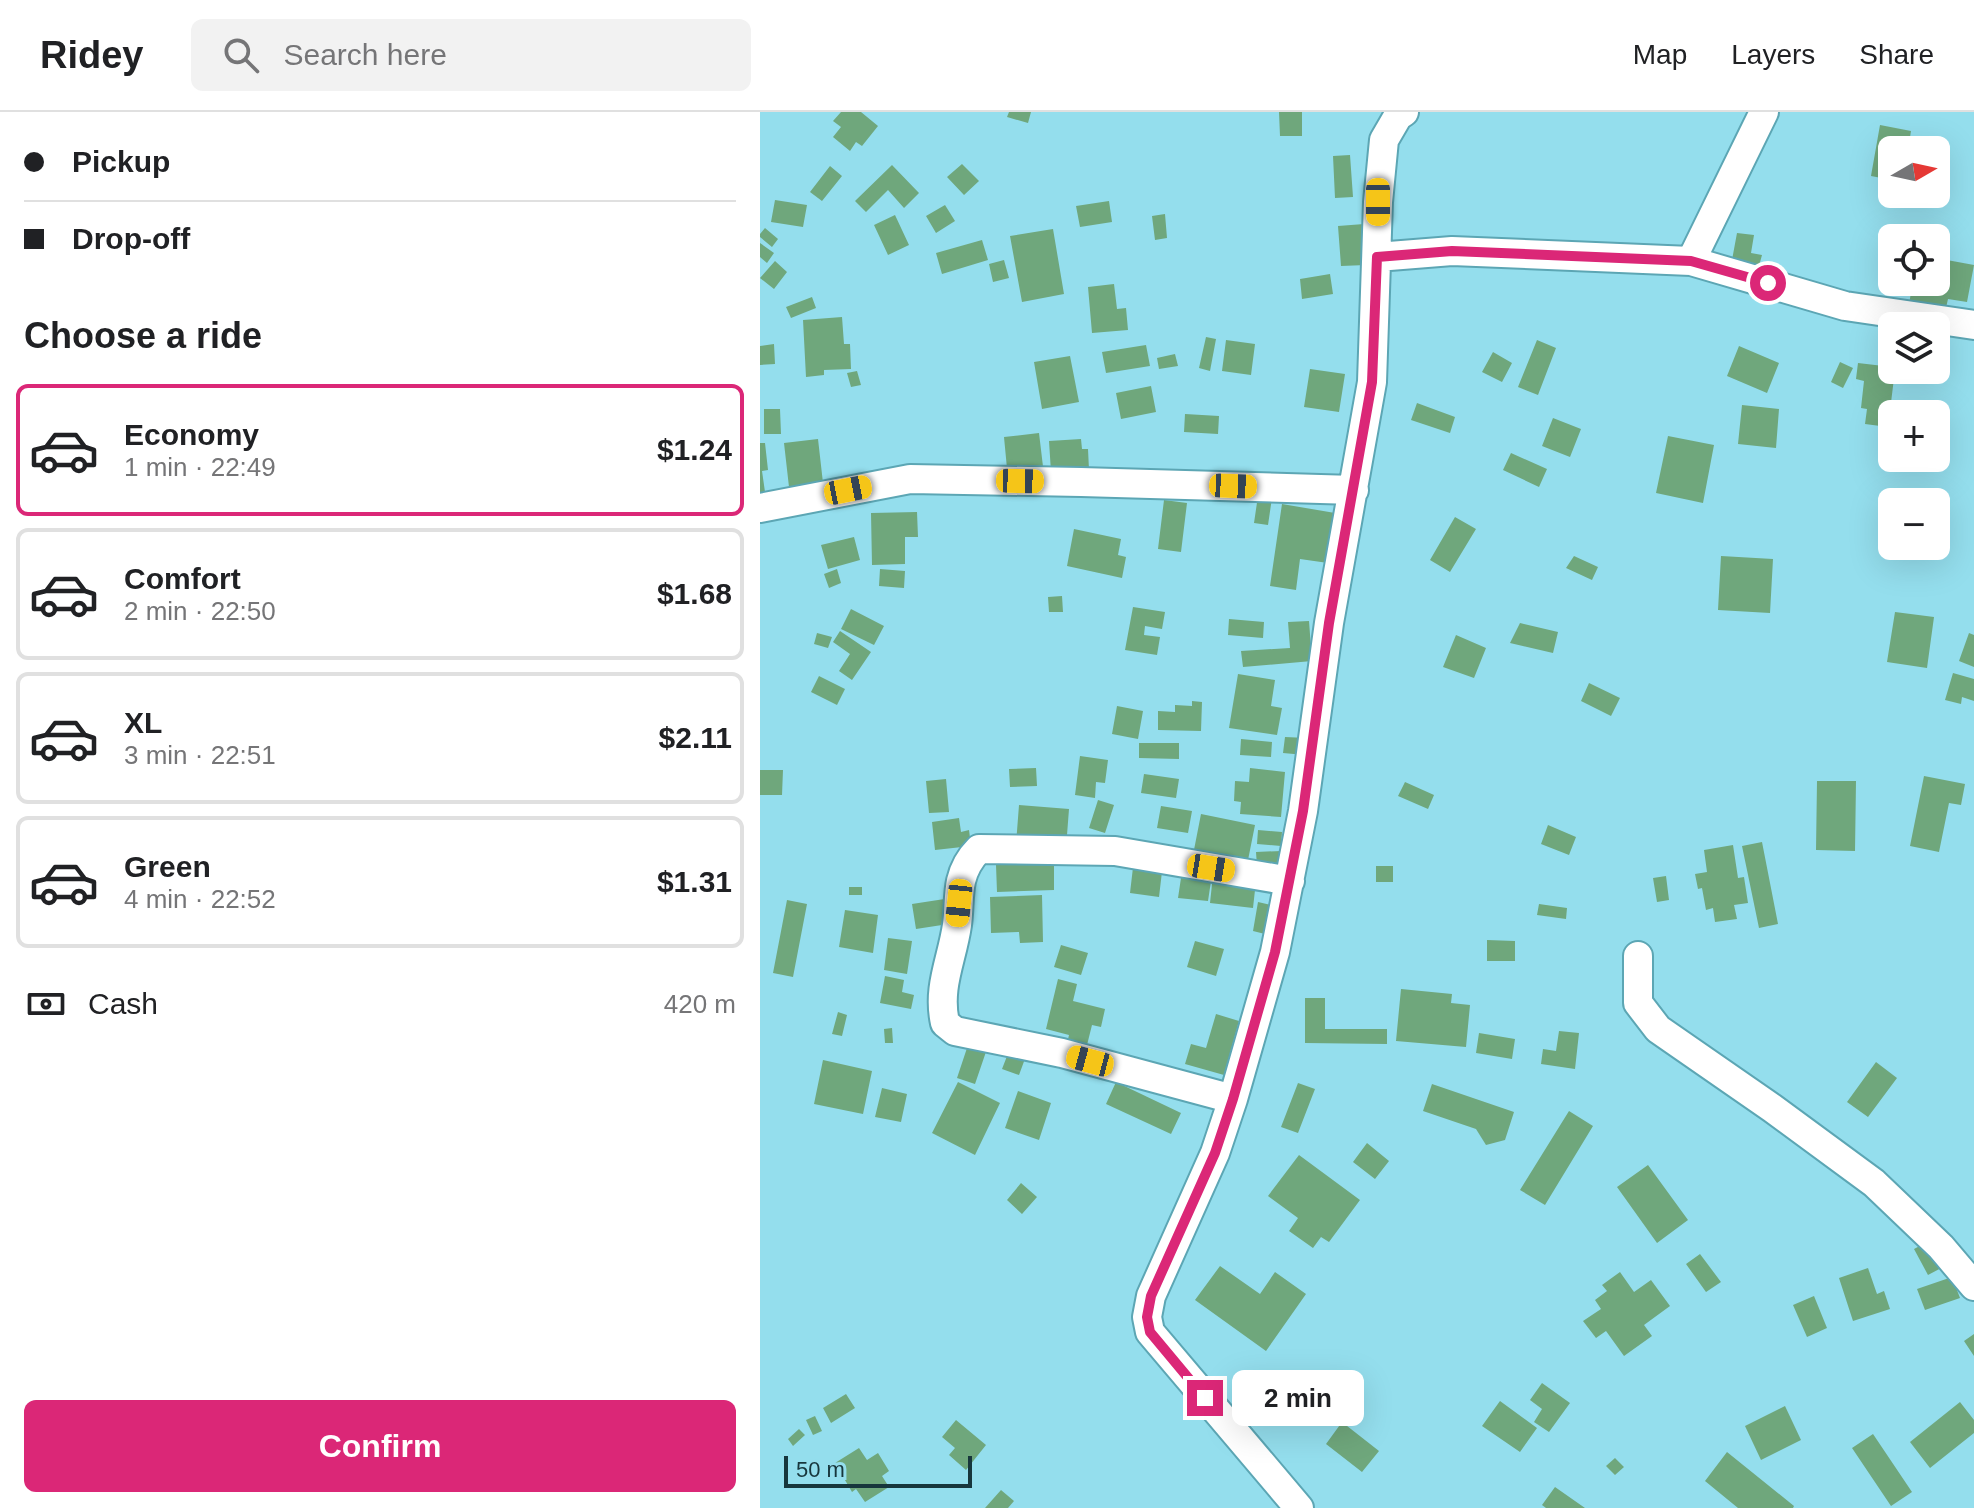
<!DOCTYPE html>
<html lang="en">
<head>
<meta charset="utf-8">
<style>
  :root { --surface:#fff; --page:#f2f2f2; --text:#202124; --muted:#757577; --line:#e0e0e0; --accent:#db2777 }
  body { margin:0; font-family:Arial,sans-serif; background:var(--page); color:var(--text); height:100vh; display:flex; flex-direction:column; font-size:30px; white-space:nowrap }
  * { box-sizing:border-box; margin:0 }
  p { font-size:26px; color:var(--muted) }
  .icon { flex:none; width:44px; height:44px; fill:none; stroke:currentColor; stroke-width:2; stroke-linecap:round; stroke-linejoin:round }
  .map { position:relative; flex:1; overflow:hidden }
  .details { display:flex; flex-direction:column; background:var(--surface); width:760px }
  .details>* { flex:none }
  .banner { display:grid; align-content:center; height:176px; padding:0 24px; background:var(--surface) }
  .needle { width:52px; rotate:81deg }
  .buttons { position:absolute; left:1118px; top:24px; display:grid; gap:16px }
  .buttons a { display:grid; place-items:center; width:72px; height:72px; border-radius:12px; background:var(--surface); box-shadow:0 8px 32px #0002; font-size:40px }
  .scale { position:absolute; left:24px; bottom:20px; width:188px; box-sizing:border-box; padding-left:8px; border:4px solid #17363c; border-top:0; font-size:22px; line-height:28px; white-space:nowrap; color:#17363c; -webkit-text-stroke:6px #94deed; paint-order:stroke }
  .end { position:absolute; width:36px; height:36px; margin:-18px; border:10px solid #db2777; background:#fff; box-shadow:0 0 0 4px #fff }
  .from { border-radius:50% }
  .bubble { position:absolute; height:56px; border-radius:12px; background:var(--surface); box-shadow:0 8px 32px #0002; font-size:26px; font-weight:700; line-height:56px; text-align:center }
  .car { position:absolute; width:24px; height:48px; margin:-24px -12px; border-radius:10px; box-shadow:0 0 6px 2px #0007; background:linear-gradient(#f5c518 24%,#345 0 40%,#f5c518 0 76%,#345 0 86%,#f5c518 0) }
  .banner b { display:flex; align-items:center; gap:28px; height:76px; font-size:30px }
  .banner b+b { border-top:2px solid var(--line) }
  .banner i { width:20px; height:20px; background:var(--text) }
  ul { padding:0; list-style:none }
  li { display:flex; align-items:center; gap:24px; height:132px; margin:0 16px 12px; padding:0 8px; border:4px solid var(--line); border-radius:12px }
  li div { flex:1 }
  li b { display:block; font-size:30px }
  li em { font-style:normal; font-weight:700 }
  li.selected { border-color:var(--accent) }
  li>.icon { width:72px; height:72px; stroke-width:1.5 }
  h2 { padding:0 24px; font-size:36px; line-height:96px }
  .pay { display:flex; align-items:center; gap:20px; height:88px; padding:0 24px; font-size:30px }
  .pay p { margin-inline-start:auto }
  .cta { display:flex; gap:16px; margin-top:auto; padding:16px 24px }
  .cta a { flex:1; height:92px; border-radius:12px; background:var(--accent); color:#fff; font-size:32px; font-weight:700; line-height:92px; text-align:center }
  header { display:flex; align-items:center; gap:48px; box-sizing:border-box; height:112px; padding:0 40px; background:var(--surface); border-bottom:2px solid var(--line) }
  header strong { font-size:38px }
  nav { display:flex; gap:44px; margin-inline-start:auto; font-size:28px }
  .search { width:560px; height:72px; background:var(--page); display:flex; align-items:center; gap:20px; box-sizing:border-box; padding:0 28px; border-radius:12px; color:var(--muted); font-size:30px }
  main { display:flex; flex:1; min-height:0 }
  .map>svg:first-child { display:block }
  .building { fill:#6fa77c }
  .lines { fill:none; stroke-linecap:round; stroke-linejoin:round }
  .minor-casing { stroke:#5ca6b4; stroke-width:32 }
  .minor { stroke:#fff; stroke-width:28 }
  .route { stroke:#db2777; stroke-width:10 }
</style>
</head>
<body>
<header>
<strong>Ridey</strong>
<div class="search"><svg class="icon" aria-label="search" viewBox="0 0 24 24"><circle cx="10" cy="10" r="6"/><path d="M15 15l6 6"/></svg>Search here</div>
<nav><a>Map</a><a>Layers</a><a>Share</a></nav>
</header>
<main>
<section class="details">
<div class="banner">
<b><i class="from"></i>Pickup</b>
<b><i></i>Drop-off</b>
</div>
<h2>Choose a ride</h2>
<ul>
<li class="selected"><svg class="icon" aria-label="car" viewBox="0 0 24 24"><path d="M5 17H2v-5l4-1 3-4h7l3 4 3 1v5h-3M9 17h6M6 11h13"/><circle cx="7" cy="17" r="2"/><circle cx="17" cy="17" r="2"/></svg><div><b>Economy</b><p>1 min · 22:49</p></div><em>$1.24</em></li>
<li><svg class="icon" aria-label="car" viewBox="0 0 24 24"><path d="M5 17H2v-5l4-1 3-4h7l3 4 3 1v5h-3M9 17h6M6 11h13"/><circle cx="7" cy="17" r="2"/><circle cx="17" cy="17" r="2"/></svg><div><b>Comfort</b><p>2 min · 22:50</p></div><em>$1.68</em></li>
<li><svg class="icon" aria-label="car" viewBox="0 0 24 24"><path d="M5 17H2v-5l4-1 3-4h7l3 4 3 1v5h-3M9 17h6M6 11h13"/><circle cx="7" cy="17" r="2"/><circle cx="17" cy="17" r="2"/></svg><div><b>XL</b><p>3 min · 22:51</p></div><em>$2.11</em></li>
<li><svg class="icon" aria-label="car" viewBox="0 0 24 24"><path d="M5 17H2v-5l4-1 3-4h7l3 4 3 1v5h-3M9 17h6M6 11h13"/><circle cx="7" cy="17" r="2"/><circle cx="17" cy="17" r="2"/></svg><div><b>Green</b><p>4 min · 22:52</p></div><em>$1.31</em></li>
</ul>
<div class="pay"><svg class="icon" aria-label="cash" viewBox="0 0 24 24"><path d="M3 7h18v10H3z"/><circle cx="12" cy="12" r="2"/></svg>Cash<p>420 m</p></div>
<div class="cta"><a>Confirm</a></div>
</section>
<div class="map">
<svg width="1214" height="1396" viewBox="0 0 1214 1396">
  <rect width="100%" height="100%" fill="#94deed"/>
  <path class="building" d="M81,0H101L118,14L102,34L96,30L90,39L73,25L81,15L73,9Z
    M249,0H271L268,11L247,5Z
    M519,0H542V24H520Z
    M1120,13L1151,19L1148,38H1132V68L1111,64Z
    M590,43L593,85L575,86L573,44Z
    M202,52L219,69L204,83L187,65Z
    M132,53L159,81L144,96L128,78L106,100L95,89Z
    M70,54L82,64L62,89L50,80Z
    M15,88L47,93L43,115L11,110Z
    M349,89L352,110L320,115L316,94Z
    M185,93L195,109L176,121L166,104Z
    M405,102L407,126L395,128L392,104Z
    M135,103L149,133L128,143L114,113Z
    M604,112L606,153L581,154L578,114Z
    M5,116L18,127L12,135L0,125V122Z
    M293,117L304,182L262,190L250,124Z
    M977,121L994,123L991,141L1002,143L999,154L972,148Z
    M222,128L228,148L182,162L176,141Z
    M0,131L14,141L7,151L0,145Z
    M1176,146L1214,153L1207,190L1188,187L1185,200L1149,193L1151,180L1130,176L1131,170H1176Z
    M244,148L249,166L233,170L229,152Z
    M15,149L27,160L14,177L0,166Z
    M570,162L573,182L542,187L540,167Z
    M354,172L357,197L366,196L368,218L332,221L328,175Z
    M52,185L56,196L31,206L26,195Z
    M82,205L84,232H90L91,257L64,258V263L46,265L43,208Z
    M446,225L456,227L450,259L439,256Z
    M466,228L495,232L491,263L462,259Z
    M777,228L796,236L778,283L758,275Z
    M14,232L15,252L0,253V234Z
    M386,233L390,254L346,261L342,240Z
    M979,234L1019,251L1007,281L967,264Z
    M733,240L752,251L742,270L722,260Z
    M415,242L418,254L399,257L397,246Z
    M310,244L319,290L282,297L274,250Z
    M1080,250L1093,256L1083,276L1071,270Z
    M1098,251L1132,255V258H1135L1128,315L1105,312L1107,297L1101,296L1104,269L1096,267Z
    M550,257L585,262L579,300L544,295Z
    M97,259L101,273L91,275L87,261Z
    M391,274L396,300L361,307L356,281Z
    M657,291L695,305L690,321L651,308Z
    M982,293L1019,297L1016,336L978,332Z
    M4,297H20L21,322H4Z
    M425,302L459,304L458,322L424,320Z
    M793,306L821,317L810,345L782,334Z
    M279,321L284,363L248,367L244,325Z
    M908,324L954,333L943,391L896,381Z
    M58,327L63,371L29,375L24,331Z
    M321,327L322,337H328L329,358L291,360L289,329Z
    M0,331H5L8,358L2,359L5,380H0Z
    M751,341L787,357L779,375L743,358Z
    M499,377L513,379L508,413L494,411Z
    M404,388L427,391L421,440L398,437Z
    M522,392L575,401L568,451L540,447L536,478L510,474Z
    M157,400L158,425H145V452L112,453L111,401Z
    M695,405L716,417L690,460L670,448Z
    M314,417L361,427L358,443L366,445L362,466L307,454Z
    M94,425L100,448L68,457L61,433Z
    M814,444L838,455L832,468L806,456Z
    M961,444L1013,447L1010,501L958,498Z
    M77,457L81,471L69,476L64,462Z
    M120,457L145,459L144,476L119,474Z
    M302,484L303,500H289L288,485Z
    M373,495L405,500L402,517L385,514L384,523L400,525L397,543L365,538Z
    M91,497L124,514L114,533L81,517Z
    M1135,500L1174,505L1167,556L1127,550Z
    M469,507L504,510L503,526L468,523Z
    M549,509L552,549L483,555L481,539L530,536L528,510Z
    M760,511L798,520L793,541L750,531Z
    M80,519L111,540L92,568L79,559L90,542L73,530Z
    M57,521L72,525L68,536L54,532Z
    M1209,521L1214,523V555L1199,549Z
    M696,523L726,536L714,566L683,555Z
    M1193,561L1214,567V589L1202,585L1201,592L1185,588Z
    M478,562L515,568L511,594L522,596L517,623L469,616Z
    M59,564L85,577L77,593L51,580Z
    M829,571L860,586L851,604L821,589Z
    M432,589L442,590L441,619L398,618V599L415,600V593L432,594Z
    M357,594L383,599L378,627L352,622Z
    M525,625L547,626L545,643L523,641Z
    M481,627L512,630L511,645L480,643Z
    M379,631H419V647L379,646Z
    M320,644L348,648L345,671L336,670L335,686L315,683Z
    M276,656L277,674L250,675L249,657Z
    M490,656L525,660L521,705L480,702L481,690L474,689L475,669L489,670Z
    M0,658H23L22,683H0Z
    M384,662L419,667L416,686L381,681Z
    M1164,664L1205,672L1201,693L1189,691L1179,740L1150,734Z
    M186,667L189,700L169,701L166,669Z
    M1057,669H1096L1095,739L1056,738Z
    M645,670L674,683L668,697L638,684Z
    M338,688L354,693L345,721L329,716Z
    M259,693L309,697L306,736L256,732Z
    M401,694L432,699L428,721L397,716Z
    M441,702L495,713L487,753L433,743Z
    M199,706L201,720L209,718L211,734L175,738L172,710Z
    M788,713L816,725L809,743L781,732Z
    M498,718L522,720L521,734L497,732Z
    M1002,730L1018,812L999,816L982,734Z
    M973,733L978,766L984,765L988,791L974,793L977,807L955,810L953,796L946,798L942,776L938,777L935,762L947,760L944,738Z
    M521,739V753L497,754L496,740Z
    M374,747L403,751L399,785L370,781Z
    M294,751V778L237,780L236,753Z
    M616,754H633V770H616Z
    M453,763L496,769L493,796L450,791Z
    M906,764L909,788L897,790L893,766Z
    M421,766L451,769L448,789L418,786Z
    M89,775H102V783H89Z
    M282,783L283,830L260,831L259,820L231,821L230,785Z
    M191,786L195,811L156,817L152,792Z
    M27,788L47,792L33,865L13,861Z
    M498,790L519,795L513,824L493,819Z
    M779,792L807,796L806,807L777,803Z
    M85,798L118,803L113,841L79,835Z
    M128,826L152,829L147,862L124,858Z
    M727,828L755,829V849H727Z
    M435,829L464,837L456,864L427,855Z
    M301,833L328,841L321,863L294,855Z
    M125,864L144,868L142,880L154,883L151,897L120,891Z
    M298,867L317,872L313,889L345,897L341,915L332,913L324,945L305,940L309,923L286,917Z
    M641,877L692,882L691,891L710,893L706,935L636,929Z
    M545,886H565V917H627V932L545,931Z
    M78,900L87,903L82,924L72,922Z
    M456,902L479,909L464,963L425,952L431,932L446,936Z
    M132,916L133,931H125L124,917Z
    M799,919L819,921L815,957L781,952L783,937L796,939Z
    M719,921L755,927L752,947L716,941Z
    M211,924L229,931L215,972L197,966Z
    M249,939L266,944L259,963L242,957Z
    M63,948L112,959L103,1002L54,992Z
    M1116,950L1137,966L1108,1005L1087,990Z
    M198,970L240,991L215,1043L172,1021Z
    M356,970L421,1001L411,1022L346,992Z
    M538,971L555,977L538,1021L521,1015Z
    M672,972L754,1000L745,1028L726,1033L716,1017L663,999Z
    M122,976L147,982L141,1010L115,1005Z
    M258,979L291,991L279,1028L245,1016Z
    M809,999L833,1014L785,1093L760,1078Z
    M607,1031L629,1049L615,1067L593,1050Z
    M539,1043L600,1088L569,1130L561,1125L553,1136L529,1119L538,1106L508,1084Z
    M888,1053L928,1108L897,1131L857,1075Z
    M261,1071L277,1085L262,1102L247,1088Z
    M1171,1128L1185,1154L1168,1163L1154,1137Z
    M940,1142L961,1170L946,1180L926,1152Z
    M460,1154L500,1182L515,1160L546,1182L506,1239L435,1188Z
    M1108,1156L1117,1182L1124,1179L1130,1197L1093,1209L1079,1166Z
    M860,1160L874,1180L891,1168L910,1194L884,1213L892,1224L864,1244L846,1219L836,1226L823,1209L841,1197L835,1188L847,1179L842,1173Z
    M1192,1165L1200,1186L1165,1198L1157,1177Z
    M1054,1184L1067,1216L1047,1225L1033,1193Z
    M1214,1222V1244L1204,1229Z
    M782,1271L810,1291L789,1320L774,1310L782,1297L770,1288Z
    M86,1282L95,1296L71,1311L63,1296Z
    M740,1289L777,1316L760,1340L722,1314Z
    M1200,1290L1214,1308V1321L1170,1356L1150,1330Z
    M1025,1294L1041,1328L1001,1348L985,1314Z
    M55,1304L62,1319L53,1323L46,1308Z
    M196,1308L226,1333L206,1358L189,1343L195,1336L182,1325Z
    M582,1310L619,1339L602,1360L566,1332Z
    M39,1317L45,1323L33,1334L28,1327Z
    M1113,1322L1152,1380L1131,1394L1092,1336Z
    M99,1336L107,1348L118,1341L129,1359L122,1364L129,1375L105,1390L96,1377L92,1380L75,1351Z
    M967,1340L1034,1394L1033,1396H978L945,1369Z
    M855,1346L864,1355L855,1363L846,1354Z
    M795,1375L825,1396H786L782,1393Z
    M241,1378L254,1389L248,1396H225Z"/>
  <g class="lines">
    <defs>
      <path id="minor" d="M617,145L692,139L931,149L1085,194L1214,213
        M931,149L1004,0
        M0,396L150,367L321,370L594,378
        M878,844V891L898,917L1012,996L1114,1071L1181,1135L1214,1174
        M473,987L302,941L195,919L185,911C177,875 192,848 197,813C199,798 198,783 201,769C204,756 210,746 219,737L355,739L530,769
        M539,1396L390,1220L387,1205L391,1184L455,1041L473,987L515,840L543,699L569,511L612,270L618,90L624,28L638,4L644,0"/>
    </defs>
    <use href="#minor" class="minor-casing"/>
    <use href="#minor" class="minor"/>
  </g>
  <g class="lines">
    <path class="route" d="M445,1286L390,1220L387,1205L391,1184L455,1041L473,987L515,840L543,699L569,511L612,270L617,145L692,139L931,149L1008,171"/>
  </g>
</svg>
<div class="buttons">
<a><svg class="needle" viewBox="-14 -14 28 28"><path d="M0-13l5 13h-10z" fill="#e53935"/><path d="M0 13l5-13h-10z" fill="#757577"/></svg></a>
<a><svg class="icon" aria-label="locate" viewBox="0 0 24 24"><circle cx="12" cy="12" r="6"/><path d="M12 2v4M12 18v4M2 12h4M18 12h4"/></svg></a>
<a><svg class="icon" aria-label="layers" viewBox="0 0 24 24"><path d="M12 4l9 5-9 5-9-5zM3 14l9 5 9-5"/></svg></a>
<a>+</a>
<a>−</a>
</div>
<div class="scale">50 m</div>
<i class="end from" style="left:1008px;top:171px"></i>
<i class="end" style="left:445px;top:1286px"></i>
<div class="bubble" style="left:472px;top:1258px;width:132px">2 min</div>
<i class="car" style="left:618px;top:90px;rotate:180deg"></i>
<i class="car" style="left:260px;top:369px;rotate:91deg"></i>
<i class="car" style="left:473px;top:374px;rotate:92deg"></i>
<i class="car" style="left:88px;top:378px;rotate:79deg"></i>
<i class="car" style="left:451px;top:756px;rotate:99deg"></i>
<i class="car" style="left:199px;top:791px;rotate:186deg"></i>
<i class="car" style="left:330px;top:949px;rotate:285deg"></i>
</div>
</main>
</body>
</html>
